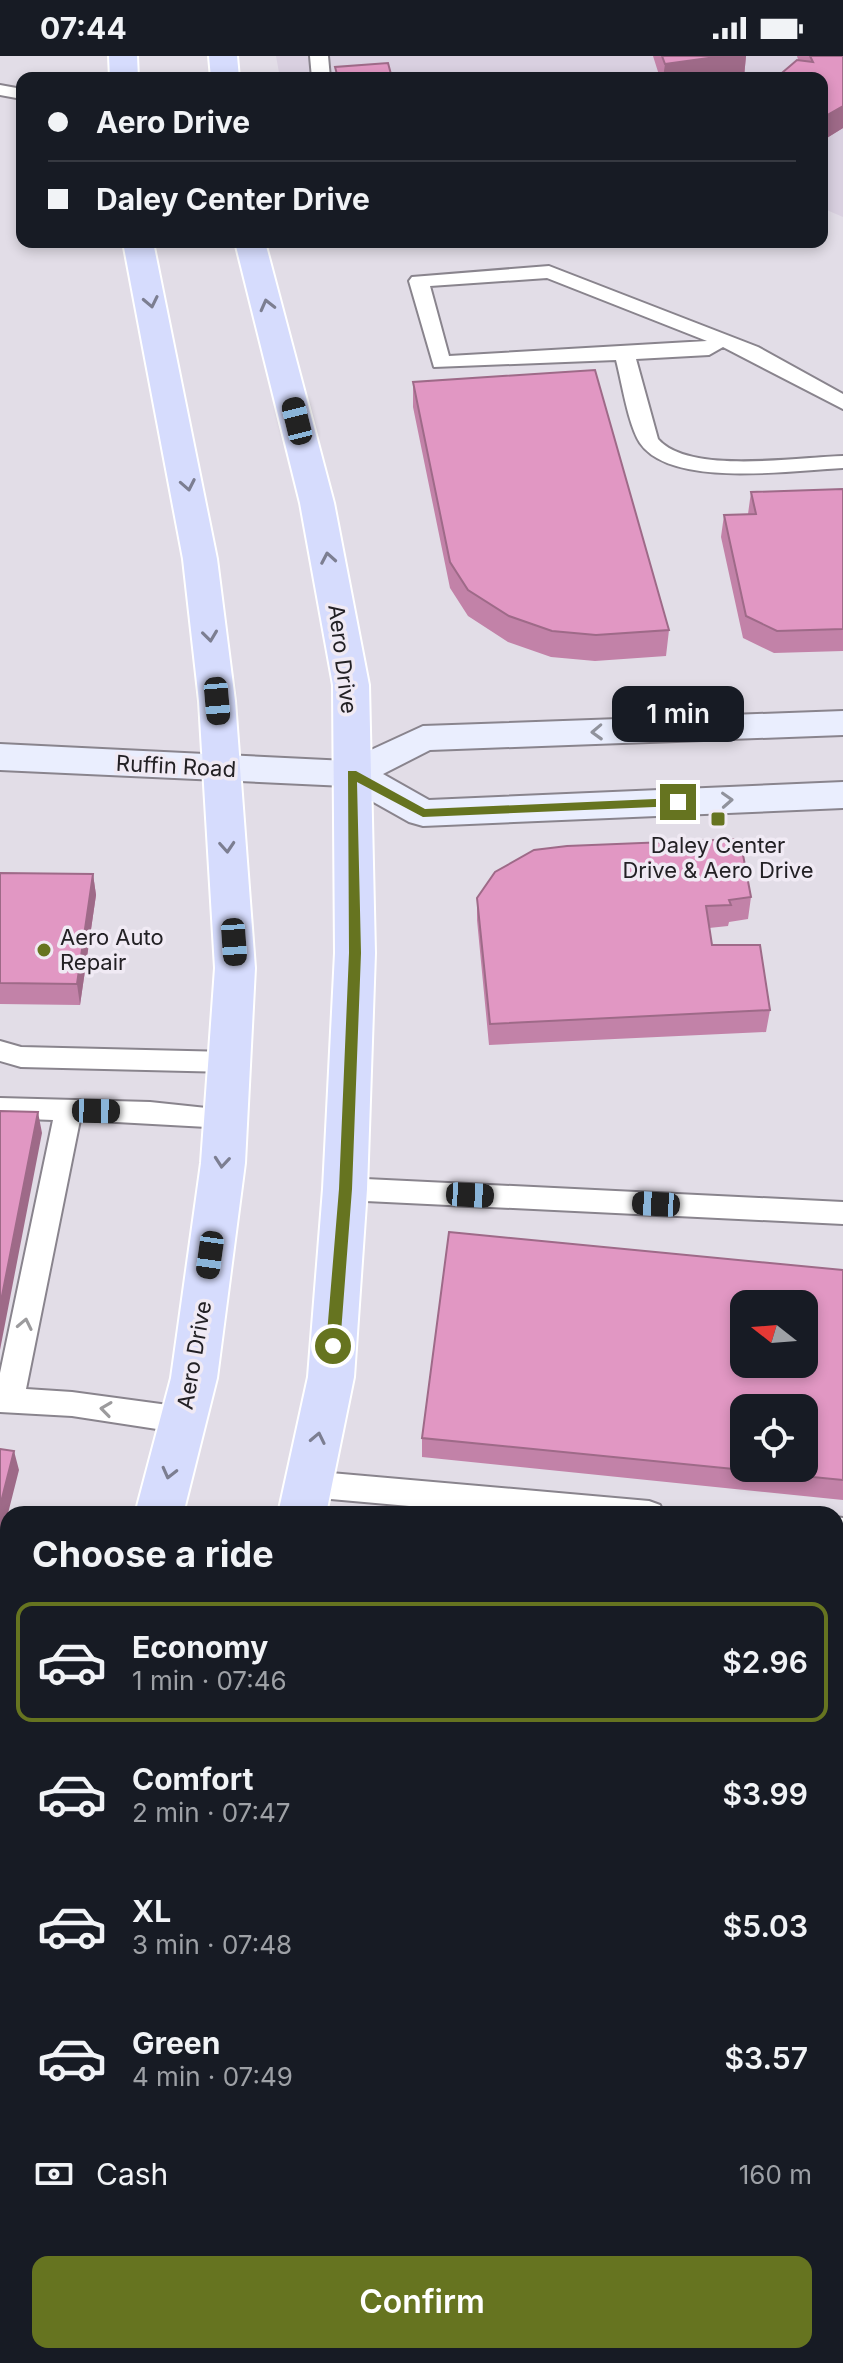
<!DOCTYPE html>
<html lang="en">
<head>
<meta charset="utf-8">
<style>
  :root { --surface:#171b24; --page:#242831; --text:#f1f3f6; --muted:#9ea1a6; --line:#363941; --accent:#667420 }
  body { margin:0; font-family:Inter,sans-serif; background:var(--page); color:var(--text); height:100vh; display:flex; flex-direction:column; font-size:30px; white-space:nowrap }
  * { box-sizing:border-box; margin:0 }
  p { font-size:26px; color:var(--muted) }
  .icon { flex:none; width:44px; height:44px; fill:none; stroke:currentColor; stroke-width:2; stroke-linecap:round; stroke-linejoin:round }
  .map { position:relative; flex:1; overflow:hidden }
  .panel { position:absolute; left:0px; top:1450px; width:844px; height:858px; display:flex; flex-direction:column; background:var(--surface); border-radius:24px 24px 0 0; box-shadow:0 4px 12px #0003 }
  .panel>* { flex:none }
  .hud { position:absolute; left:16px; top:16px; width:812px; height:176px; border-radius:16px; box-shadow:0 4px 12px #0003; display:grid; align-content:center; height:176px; padding:0 32px; background:var(--surface) }
  .needle { width:52px; rotate:287deg }
  .buttons { position:absolute; left:730px; top:1234px; display:grid; gap:16px }
  .buttons a { display:grid; place-items:center; width:88px; height:88px; border-radius:16px; background:var(--surface); box-shadow:0 4px 12px #0003; font-size:40px }
  .end { position:absolute; width:36px; height:36px; margin:-18px; border:10px solid #667420; background:#fff; box-shadow:0 0 0 4px #fff }
  .from { border-radius:50% }
  .bubble { position:absolute; height:56px; border-radius:16px; background:var(--surface); box-shadow:0 4px 12px #0003; font-size:26px; font-weight:600; line-height:56px; text-align:center }
  .car { position:absolute; width:24px; height:48px; margin:-24px -12px; border-radius:10px; box-shadow:0 0 6px 2px #0007; background:linear-gradient(#222 24%,#8ab4d8 0 40%,#222 0 76%,#8ab4d8 0 86%,#222 0) }
  .hud b { display:flex; align-items:center; gap:28px; height:76px; font-size:30px }
  .hud b+b { border-top:2px solid var(--line) }
  .hud i { width:20px; height:20px; background:var(--text) }
  ul { padding:0; list-style:none }
  li { display:flex; align-items:center; gap:24px; height:120px; margin:0 16px 12px; padding:0 16px; border:4px solid transparent; border-radius:16px }
  li div { flex:1 }
  li b { display:block; font-size:30px }
  li em { font-style:normal; font-weight:600 }
  li.current { border-color:var(--accent) }
  li>.icon { width:72px; height:72px; stroke-width:1.5 }
  h2 { padding:0 32px; font-size:36px; line-height:96px }
  .pay { display:flex; align-items:center; gap:20px; height:88px; padding:0 32px; font-size:30px }
  .pay p { margin-inline-start:auto }
  .primary-button { display:flex; gap:16px; margin-top:auto; padding:16px 32px }
  .primary-button a { flex:1; height:92px; border-radius:16px; background:var(--accent); color:#fff; font-size:32px; font-weight:600; line-height:92px; text-align:center }
  .status { display:flex; justify-content:space-between; align-items:center; height:56px; padding:0 40px; background:var(--surface); direction:ltr }
  .status svg { height:22px; fill:currentColor }
  .map>svg:first-child { display:block }
  .built { fill:#d9d0e0 }
  .lines { fill:none; stroke-linecap:round; stroke-linejoin:round }
  .lane-casing { stroke:#89848d; stroke-width:4 }
  .secondary-casing { stroke:#89848d; stroke-width:4 }
  .primary-casing { stroke:#fff; stroke-width:4 }
  .lane { fill:#fff; fill-rule:evenodd }
  .secondary { fill:#eaeefe; fill-rule:evenodd }
  .primary { fill:#d6dcfd; fill-rule:evenodd }
  .wall { fill:#c282a8 }
  .shaded-wall { fill:#9e6a88 }
  .building { fill:#e197c3; stroke:#9e6a88; stroke-width:2; fill-rule:evenodd }
  .oneway { stroke:#7c7e91 }
  .oneway2 { stroke:#90929c }
  .oneway3 { stroke:#9c9b9d }
  .route { fill:#667420 }
  .poi-dot { fill:#667420; stroke:#f0eaf4; stroke-width:3 }
  .labels { text-anchor:middle; dominant-baseline:central; stroke-width:7; stroke-linejoin:round; paint-order:stroke }
  .street-label { font-size:22px; fill:#232125; stroke:#f0eaf4 }
  .poi-label { font-size:22px; fill:#232125; stroke:#f0eaf4 }
</style>
</head>
<body>
<div class="status"><b>07:44</b><svg viewBox="0 0 49 12"><path d="M0 12V9h3v3zM5 12V6h3v6zM10 12V3h3v9zM15 12V0h3v12zM26 1h20v11H26zM47 4h2v5h-2z"/></svg></div>
<div class="map">
<svg width="843" height="2307" viewBox="0 0 843 2307">
  <rect width="100%" height="100%" fill="#e2dde7"/>
  <path class="built" d="M276,0H843V161L822,152V22H280Z"/>
  <g class="lines">
    <defs>
      <path id="lane" d="M310,0H328L330,22H312Z
        M0,29L22,33V43L0,39Z
        M549,210L758,291L843,338V353L723,291L709,299L636,303L658,383C689,419 798,401 843,400V412C794,414 671,433 640,387C628,368 622,327 616,304L434,311L409,225L412,221ZM547,222L707,285L449,300L430,230Z
        M0,985L21,991L229,996L238,999L242,1006L238,1013L229,1016L21,1011L0,1005Z
        M0,1042L150,1046L235,1055L239,1062L235,1069L225,1072L80,1064L26,1333L72,1336L183,1351L194,1355L198,1364L194,1373L183,1377L72,1360L0,1356V1317L53,1064L0,1062Z
        M345,1122L843,1146V1168L345,1144L335,1141L331,1133L335,1125Z
        M308,1415L649,1445L660,1449L664,1458H499L308,1441L297,1437L293,1428L297,1419Z
        M836,1461L843,1462V1488L836,1487Z
        M0,1688L8,1689V1719L0,1718Z
        M836,1997L843,1998V2034L836,2033Z"/>
      <path id="secondary" d="M843,655V679L430,694L383,718L429,744L843,726V752L423,770L409,766L345,730L0,714V688L347,705L423,670Z"/>
      <path id="primary" d="M109,0H137L138,22H110Z
        M209,0H237L239,22H211Z
        M123,186H153L217,503L235,645L255,912L245,1107L217,1322L183,1458H135L171,1322L201,1107L215,912L199,645L183,503Z
        M235,186H265L334,447L369,629L375,897L367,1133L354,1321L326,1458H278L308,1321L323,1133L335,897L333,629L300,447Z
        M8,1873V1947L0,1950V1877Z
        M8,2297V2300H67L65,2307H5Z"/>
    </defs>
    <use href="#lane" class="lane-casing"/>
    <use href="#secondary" class="secondary-casing"/>
    <use href="#primary" class="primary-casing"/>
    <use href="#lane" class="lane"/>
    <use href="#secondary" class="secondary"/>
    <use href="#primary" class="primary"/>
  </g>
  <path class="wall" d="M653,0H746L744,21L660,22Z
    M797,0H843V72L822,85Z
    M413,326L669,574L666,600L595,605L551,601L508,586L468,560L450,532L413,351Z
    M843,433V595L774,597L743,582L721,481L724,459L748,458L751,436Z
    M0,817L93,818L96,839L80,949L0,948Z
    M751,841L748,863L729,866L728,870L709,872L712,889L770,954L766,976L489,989L477,864V842Z
    M843,1214V1444L422,1401V1382Z"/>
  <path class="shaded-wall" d="M723,0H746L744,21L663,22L665,8Z
    M843,50V72L822,85V62Z
    M93,818L96,839L80,949L77,928Z
    M38,1056L42,1077L0,1294V1250Z
    M14,1395L19,1414L0,1489V1450Z
    M843,1920V1930L836,1936L837,1924Z"/>
  <path class="building" d="M662,0H723L665,8Z
    M810,0H843V50L822,62V22H776L797,4L813,6Z
    M388,7L392,22H338L335,11Z
    M595,314L669,574L596,579L552,575L509,560L468,534L450,506L413,326Z
    M843,433V573L777,575L746,560L724,459L756,458L751,436Z
    M740,783L751,841L729,844L731,849L706,850L712,889H760L770,954L490,968L477,842L495,816L534,794L567,790Z
    M0,817L93,818L77,928L0,927Z
    M0,1055L38,1056L0,1250Z
    M449,1176L843,1214V1424L422,1382ZM744,1248H804V1308H744ZM744,1352H804V1412H744Z
    M0,1393L14,1395L0,1450Z
    M836,1542H840L843,1545V1920L837,1924H836Z
    M836,2199L843,2201V2250L836,2292Z
    M252,2300H505L503,2307H250Z
    M668,2300H835L833,2307H666Z"/>
  <defs><path id="oneway-chevron" d="M-2-3.5L2.5 0L-2 3.5" fill="none" stroke-width="1.6" stroke-linecap="round" stroke-linejoin="round" transform="scale(2)"/></defs>
  <g class="oneway">
    <use href="#oneway-chevron" transform="translate(151 246) rotate(78)"/>
    <use href="#oneway-chevron" transform="translate(267 249) rotate(-104)"/>
    <use href="#oneway-chevron" transform="translate(188 429) rotate(79)"/>
    <use href="#oneway-chevron" transform="translate(328 502) rotate(-100)"/>
    <use href="#oneway-chevron" transform="translate(210 580) rotate(83)"/>
    <use href="#oneway-chevron" transform="translate(227 791) rotate(86)"/>
    <use href="#oneway-chevron" transform="translate(222 1106) rotate(95)"/>
    <use href="#oneway-chevron" transform="translate(318 1382) rotate(-78)"/>
    <use href="#oneway-chevron" transform="translate(169 1417) rotate(104)"/>
  </g>
  <g class="oneway2">
    <use href="#oneway-chevron" transform="translate(597 676) rotate(178)"/>
    <use href="#oneway-chevron" transform="translate(727 744) rotate(-3)"/>
  </g>
  <g class="oneway3">
    <use href="#oneway-chevron" transform="translate(25 1268) rotate(-78)"/>
    <use href="#oneway-chevron" transform="translate(106 1353) rotate(-172)"/>
  </g>
  <path class="route" d="M348,715H356L425,753L678,742L684,746L678,750L423,761L357,726L361,897L352,1133L340,1290L333,1295L326,1290L339,1133L349,897Z"/>
  <g class="poi-dot">
    <rect x="710" y="755" width="16" height="16" rx="4"/>
    <circle cx="44" cy="894" r="8"/>
  </g>
  <g class="labels">
    <g class="street-label">
      <text transform="translate(343 603) rotate(83)">Aero Drive</text>
      <text transform="translate(176 710) rotate(3)">Ruffin Road</text>
      <text transform="translate(194 1299) rotate(-80)">Aero Drive</text>
    </g>
    <g class="poi-label">
      <text x="718" y="789">Daley Center<tspan x="718" dy="25">Drive &amp; Aero Drive</tspan></text>
      <text x="60" y="881" text-anchor="start">Aero Auto<tspan x="60" dy="25">Repair</tspan></text>
    </g>
  </g>
</svg>
<div class="buttons">
<a><svg class="needle" viewBox="-14 -14 28 28"><path d="M0-13l5 13h-10z" fill="#e53935"/><path d="M0 13l5-13h-10z" fill="#9ea1a6"/></svg></a>
<a><svg class="icon" aria-label="locate" viewBox="0 0 24 24"><circle cx="12" cy="12" r="6"/><path d="M12 2v4M12 18v4M2 12h4M18 12h4"/></svg></a>
</div>
<i class="end from" style="left:333px;top:1290px"></i>
<i class="end" style="left:678px;top:746px"></i>
<div class="bubble" style="left:612px;top:630px;width:132px">1 min</div>
<i class="car" style="left:297px;top:365px;rotate:346deg"></i>
<i class="car" style="left:217px;top:645px;rotate:175deg"></i>
<i class="car" style="left:234px;top:886px;rotate:176deg"></i>
<i class="car" style="left:96px;top:1055px;rotate:91deg"></i>
<i class="car" style="left:470px;top:1139px;rotate:93deg"></i>
<i class="car" style="left:656px;top:1148px;rotate:273deg"></i>
<i class="car" style="left:210px;top:1199px;rotate:188deg"></i>
<div class="hud">
<b><i class="from"></i>Aero Drive</b>
<b><i></i>Daley Center Drive</b>
</div>
<section class="panel">
<h2>Choose a ride</h2>
<ul>
<li class="current"><svg class="icon" aria-label="car" viewBox="0 0 24 24"><path d="M5 17H2v-5l4-1 3-4h7l3 4 3 1v5h-3M9 17h6M6 11h13"/><circle cx="7" cy="17" r="2"/><circle cx="17" cy="17" r="2"/></svg><div><b>Economy</b><p>1 min · 07:46</p></div><em>$2.96</em></li>
<li><svg class="icon" aria-label="car" viewBox="0 0 24 24"><path d="M5 17H2v-5l4-1 3-4h7l3 4 3 1v5h-3M9 17h6M6 11h13"/><circle cx="7" cy="17" r="2"/><circle cx="17" cy="17" r="2"/></svg><div><b>Comfort</b><p>2 min · 07:47</p></div><em>$3.99</em></li>
<li><svg class="icon" aria-label="car" viewBox="0 0 24 24"><path d="M5 17H2v-5l4-1 3-4h7l3 4 3 1v5h-3M9 17h6M6 11h13"/><circle cx="7" cy="17" r="2"/><circle cx="17" cy="17" r="2"/></svg><div><b>XL</b><p>3 min · 07:48</p></div><em>$5.03</em></li>
<li><svg class="icon" aria-label="car" viewBox="0 0 24 24"><path d="M5 17H2v-5l4-1 3-4h7l3 4 3 1v5h-3M9 17h6M6 11h13"/><circle cx="7" cy="17" r="2"/><circle cx="17" cy="17" r="2"/></svg><div><b>Green</b><p>4 min · 07:49</p></div><em>$3.57</em></li>
</ul>
<div class="pay"><svg class="icon" aria-label="cash" viewBox="0 0 24 24"><path d="M3 7h18v10H3z"/><circle cx="12" cy="12" r="2"/></svg>Cash<p>160 m</p></div>
<div class="primary-button"><a>Confirm</a></div>
</section>
</div>
</body>
</html>
